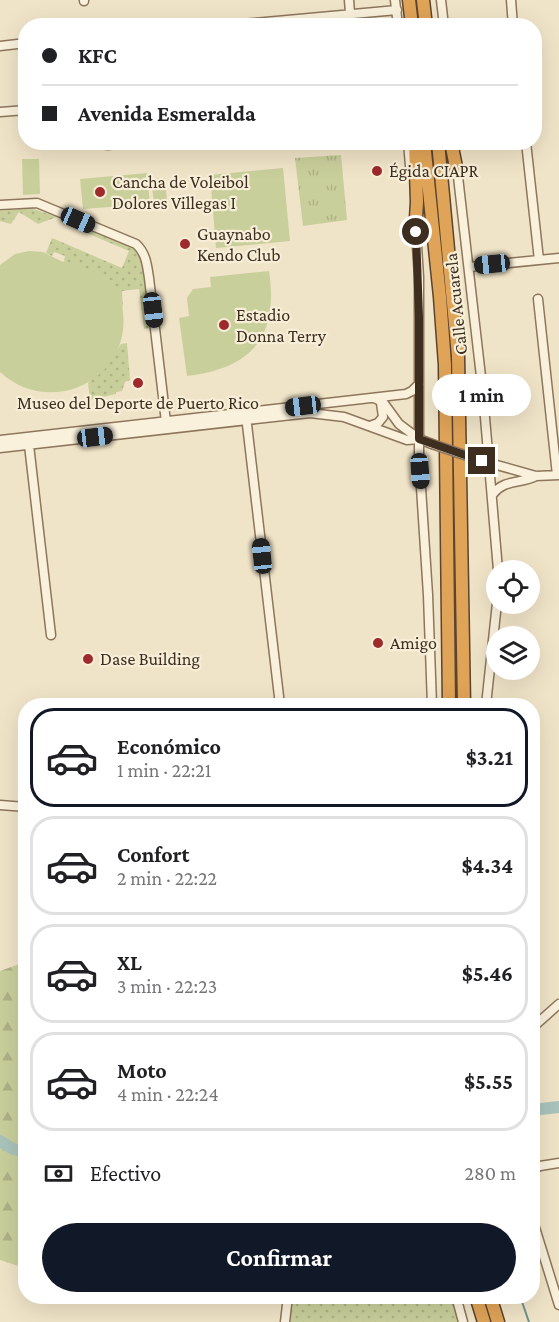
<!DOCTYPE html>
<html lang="es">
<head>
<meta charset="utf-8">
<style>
  :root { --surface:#fff; --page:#f2f2f2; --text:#202124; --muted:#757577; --line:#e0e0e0; --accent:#111827 }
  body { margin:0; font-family:"Crimson Pro",serif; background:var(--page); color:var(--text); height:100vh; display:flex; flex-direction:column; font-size:22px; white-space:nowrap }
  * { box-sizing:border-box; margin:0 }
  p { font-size:20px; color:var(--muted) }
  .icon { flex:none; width:33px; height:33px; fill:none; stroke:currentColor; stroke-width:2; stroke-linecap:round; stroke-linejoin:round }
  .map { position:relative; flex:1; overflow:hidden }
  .details { position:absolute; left:18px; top:698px; width:522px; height:606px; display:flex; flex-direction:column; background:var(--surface); border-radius:24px; box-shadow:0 6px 24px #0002 }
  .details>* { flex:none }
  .top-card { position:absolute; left:18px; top:18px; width:524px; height:132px; border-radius:24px; box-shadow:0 6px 24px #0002; display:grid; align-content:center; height:132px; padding:0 24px; background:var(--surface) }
  .buttons { position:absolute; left:486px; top:560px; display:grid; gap:12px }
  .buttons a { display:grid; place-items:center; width:54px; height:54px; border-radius:50%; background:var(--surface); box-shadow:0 6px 24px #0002; font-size:30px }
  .end { position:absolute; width:27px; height:27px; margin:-14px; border:8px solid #3d2e20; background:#fff; box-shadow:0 0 0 3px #fff }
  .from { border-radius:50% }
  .bubble { position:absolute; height:42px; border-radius:21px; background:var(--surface); box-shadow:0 6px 24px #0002; font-size:20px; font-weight:700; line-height:42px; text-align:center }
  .car { position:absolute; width:18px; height:36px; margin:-18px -9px; border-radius:8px; box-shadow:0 0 4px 2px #0007; background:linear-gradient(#222 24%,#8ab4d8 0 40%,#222 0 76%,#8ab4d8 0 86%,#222 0) }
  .top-card b { display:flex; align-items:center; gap:21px; height:57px; font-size:22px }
  .top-card b+b { border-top:2px solid var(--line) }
  .top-card i { width:15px; height:15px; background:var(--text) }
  ul { padding:10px 0 0; list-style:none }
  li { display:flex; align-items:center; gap:18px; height:99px; margin:0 12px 9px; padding:0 12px; border:3px solid var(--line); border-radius:24px }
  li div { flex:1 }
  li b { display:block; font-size:22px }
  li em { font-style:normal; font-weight:700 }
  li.active { border-color:var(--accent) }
  li>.icon { width:54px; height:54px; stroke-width:1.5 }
  .pay { display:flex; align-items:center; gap:15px; height:66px; padding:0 24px; font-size:22px }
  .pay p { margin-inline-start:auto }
  .button { display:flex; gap:12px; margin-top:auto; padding:12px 24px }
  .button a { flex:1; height:69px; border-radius:36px; background:var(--accent); color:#fff; font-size:24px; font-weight:700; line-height:69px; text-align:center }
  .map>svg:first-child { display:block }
  .grass { fill:url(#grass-dots) }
  .forest { fill:url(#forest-firs) }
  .park { fill:url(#park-tufts) }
  .garden { fill:#c9cf9b }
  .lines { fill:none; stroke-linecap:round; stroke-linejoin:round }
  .stream { stroke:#6f938a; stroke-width:2 }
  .river { stroke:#a9c4bc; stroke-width:12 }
  .minor-casing { stroke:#8d765c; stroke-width:11 }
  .highway-casing { stroke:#5b4430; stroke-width:15 }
  .minor { stroke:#faf1dc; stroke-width:8 }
  .highway { stroke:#e0a458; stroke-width:12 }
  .minor-bridge-casing { stroke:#8d765c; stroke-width:11; stroke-linecap:butt }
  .minor-bridge { stroke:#faf1dc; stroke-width:8 }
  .route { stroke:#3d2e20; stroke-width:8 }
  .poi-dot { fill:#9e2a2b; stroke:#f7eed8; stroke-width:2 }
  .labels { text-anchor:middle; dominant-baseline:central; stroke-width:4.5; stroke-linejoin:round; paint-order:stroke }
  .poi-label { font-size:18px; fill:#3d2e20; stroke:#f7eed8; text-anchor:start }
  .street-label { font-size:18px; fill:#3d2e20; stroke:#f7eed8 }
</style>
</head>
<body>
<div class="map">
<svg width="559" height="1322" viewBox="0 0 559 1322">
  <defs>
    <pattern id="grass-dots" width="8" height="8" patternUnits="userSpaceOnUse" patternTransform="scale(1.5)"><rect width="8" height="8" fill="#c9cf9b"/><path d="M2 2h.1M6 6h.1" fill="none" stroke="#aeb285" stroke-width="1.8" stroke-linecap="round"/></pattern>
    <pattern id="forest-firs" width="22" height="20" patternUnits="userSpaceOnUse" patternTransform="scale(1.5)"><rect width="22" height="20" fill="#c9cf9b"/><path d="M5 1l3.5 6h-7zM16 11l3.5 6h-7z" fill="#aeb285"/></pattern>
    <pattern id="park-tufts" width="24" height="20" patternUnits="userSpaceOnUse" patternTransform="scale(1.5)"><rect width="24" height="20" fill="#c9cf9b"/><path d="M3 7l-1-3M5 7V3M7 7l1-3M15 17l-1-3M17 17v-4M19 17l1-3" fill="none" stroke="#aeb285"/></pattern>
  </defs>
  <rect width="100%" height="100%" fill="#f0e4c8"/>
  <path class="grass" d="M31,208L57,217L38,224L19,212L11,224L0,221V211Z
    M64,217L134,248L137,251C144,265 154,314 149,328L144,329L139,289L122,291L123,309L119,294L111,281L64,261L65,256L54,252L52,256L46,253L52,238L122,268L129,251L61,222Z
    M127,343L130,380L125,382L122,391L116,392V394L90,400L88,383L110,362L121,344Z
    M299,1296H452L460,1322H289L292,1303Z"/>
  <path class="forest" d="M25,962H26L25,1268L0,1260V971Z"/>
  <path class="park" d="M341,155L347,220L303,226L295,158Z"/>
  <path class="garden" d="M22,159H39L40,194L23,195Z
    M283,168L290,241L216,248L210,175Z
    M147,173L150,204L83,209L80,179Z
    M165,178L167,201L154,203L151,179Z
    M29,251L43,252L63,262L64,261C79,267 98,272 111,281C118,286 121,297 122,306C136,377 52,420 0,372V265L15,254Z
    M269,271C279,337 252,368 187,376L179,318L189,316L187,298L193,289L211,287L210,277Z"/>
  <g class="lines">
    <path class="stream" d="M520,1296L529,1322"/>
    <path class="river" d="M532,1110L559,1107
      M0,1141L13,1149L26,1152"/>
    <defs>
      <path id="minor" d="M84,0V1
        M349,0L351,26
        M395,0L398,26
        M441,0L444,26
        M511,0L513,26
        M220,26L397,10
        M0,46L26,43
        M0,112L26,110
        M107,142V145L137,142
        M408,142L410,166
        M526,142L539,260
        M457,168L483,394L498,570
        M0,205L37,203L136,244C146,253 147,265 149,278L166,422
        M415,215L419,277V457L428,595L432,705
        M469,267L559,258
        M538,299L557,475
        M374,398L383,402L399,424L419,439
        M246,416L280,705
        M370,426L378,423L383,417L381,403
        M0,440L406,394L412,391L419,384
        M29,445L51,635
        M0,448L310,413L344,417L407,440L419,439L432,444
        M486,462L536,476L559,475
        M493,494C504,479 521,484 536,476
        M486,705L497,603
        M0,805L26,807
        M532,1028L559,1004
        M532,1170L540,1166L559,1163
        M532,1218L559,1305
        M456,1296L463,1322
        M285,1322L288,1296"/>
      <path id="highway" d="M409,0L412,26
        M423,0L426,26
        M415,142L417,202L416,218
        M424,142L440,297L445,365L449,705
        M438,142L458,356L464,705
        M451,142L457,172
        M476,1296L484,1322
        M490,1296L498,1322"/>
    </defs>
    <use href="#minor" class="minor-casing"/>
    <use href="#highway" class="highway-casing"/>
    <use href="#minor" class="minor"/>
    <use href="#highway" class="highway"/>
    <defs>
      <path id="minor-bridge" d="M432,444L482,461"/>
    </defs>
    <use href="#minor-bridge" class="minor-bridge-casing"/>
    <use href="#minor-bridge" class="minor-bridge"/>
  </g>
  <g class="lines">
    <path class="route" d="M416,232L419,317V439L482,461"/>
  </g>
  <g class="poi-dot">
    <circle cx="377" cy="171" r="6"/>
    <circle cx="100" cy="192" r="6"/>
    <circle cx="185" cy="244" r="6"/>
    <circle cx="224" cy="325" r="6"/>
    <circle cx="138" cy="383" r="6"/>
    <circle cx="378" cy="643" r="6"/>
    <circle cx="88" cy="659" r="6"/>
  </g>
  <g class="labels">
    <g class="poi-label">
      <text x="389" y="171">Égida CIAPR</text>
      <text x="112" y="182">Cancha de Voleibol<tspan x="112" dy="21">Dolores Villegas I</tspan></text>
      <text x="197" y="234">Guaynabo<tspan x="197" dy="21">Kendo Club</tspan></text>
      <text x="236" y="315">Estadio<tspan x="236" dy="21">Donna Terry</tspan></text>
      <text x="138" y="403" text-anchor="middle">Museo del Deporte de Puerto Rico</text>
      <text x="390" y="643">Amigo</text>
      <text x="100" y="659">Dase Building</text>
    </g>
    <g class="street-label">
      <text transform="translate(456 304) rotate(-96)">Calle Acuarela</text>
    </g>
  </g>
</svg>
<div class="buttons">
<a><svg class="icon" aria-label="locate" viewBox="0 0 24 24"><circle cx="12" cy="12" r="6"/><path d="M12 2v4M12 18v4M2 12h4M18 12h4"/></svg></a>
<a><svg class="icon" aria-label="layers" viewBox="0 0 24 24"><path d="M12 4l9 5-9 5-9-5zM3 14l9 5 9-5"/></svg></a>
</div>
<i class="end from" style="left:416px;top:232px"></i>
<i class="end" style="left:482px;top:461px"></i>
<div class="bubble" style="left:432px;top:374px;width:99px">1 min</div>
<i class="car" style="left:78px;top:220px;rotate:114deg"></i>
<i class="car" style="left:492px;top:264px;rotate:264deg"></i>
<i class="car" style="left:153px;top:310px;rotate:173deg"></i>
<i class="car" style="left:303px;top:406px;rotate:263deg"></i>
<i class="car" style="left:95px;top:437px;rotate:83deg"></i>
<i class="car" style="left:420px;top:471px;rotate:176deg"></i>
<i class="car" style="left:262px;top:556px;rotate:354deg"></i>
<div class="top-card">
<b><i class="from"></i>KFC</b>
<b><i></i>Avenida Esmeralda</b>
</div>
<section class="details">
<ul>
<li class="active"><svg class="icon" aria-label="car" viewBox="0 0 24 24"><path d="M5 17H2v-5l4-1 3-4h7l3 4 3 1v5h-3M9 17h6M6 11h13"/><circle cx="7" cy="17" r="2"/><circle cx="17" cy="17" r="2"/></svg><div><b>Económico</b><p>1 min · 22:21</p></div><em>$3.21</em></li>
<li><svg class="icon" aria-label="car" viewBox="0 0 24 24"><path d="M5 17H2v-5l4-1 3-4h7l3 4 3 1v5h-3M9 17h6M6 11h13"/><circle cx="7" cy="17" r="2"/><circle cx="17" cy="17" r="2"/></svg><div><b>Confort</b><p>2 min · 22:22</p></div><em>$4.34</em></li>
<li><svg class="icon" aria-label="car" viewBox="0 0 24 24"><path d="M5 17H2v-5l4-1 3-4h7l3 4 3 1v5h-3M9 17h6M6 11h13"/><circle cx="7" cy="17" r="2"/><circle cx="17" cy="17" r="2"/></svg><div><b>XL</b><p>3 min · 22:23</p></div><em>$5.46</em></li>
<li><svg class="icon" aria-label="car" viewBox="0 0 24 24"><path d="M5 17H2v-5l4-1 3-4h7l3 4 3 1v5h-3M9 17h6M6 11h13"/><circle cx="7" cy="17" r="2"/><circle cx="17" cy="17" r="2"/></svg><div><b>Moto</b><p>4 min · 22:24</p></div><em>$5.55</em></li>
</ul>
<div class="pay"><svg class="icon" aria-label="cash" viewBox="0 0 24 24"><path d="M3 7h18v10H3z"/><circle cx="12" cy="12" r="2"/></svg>Efectivo<p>280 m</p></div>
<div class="button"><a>Confirmar</a></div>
</section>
</div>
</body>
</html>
